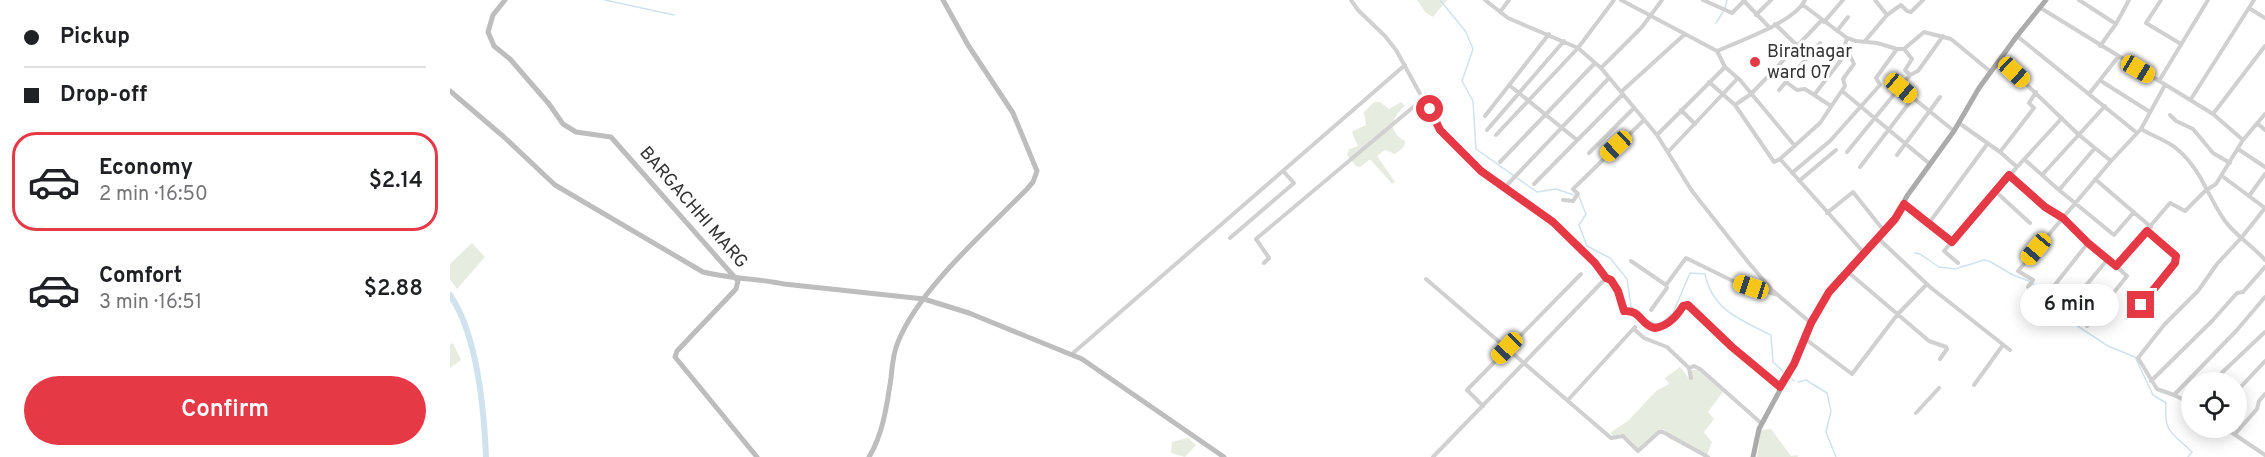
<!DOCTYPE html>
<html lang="en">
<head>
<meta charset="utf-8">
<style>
  :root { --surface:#fff; --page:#f2f2f2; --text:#202124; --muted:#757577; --line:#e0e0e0; --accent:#e63946 }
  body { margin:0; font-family:Overpass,sans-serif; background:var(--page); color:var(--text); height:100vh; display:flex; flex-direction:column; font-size:22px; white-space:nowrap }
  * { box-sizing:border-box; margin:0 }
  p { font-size:20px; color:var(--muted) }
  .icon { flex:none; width:33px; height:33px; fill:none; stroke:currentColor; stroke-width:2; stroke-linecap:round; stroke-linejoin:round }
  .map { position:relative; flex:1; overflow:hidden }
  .sheet { display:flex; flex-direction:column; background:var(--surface); width:450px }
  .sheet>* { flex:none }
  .top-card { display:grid; align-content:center; height:132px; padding:0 24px; background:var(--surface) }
  .fabs { position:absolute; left:1731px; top:372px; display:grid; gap:12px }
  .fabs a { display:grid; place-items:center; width:66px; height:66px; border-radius:50%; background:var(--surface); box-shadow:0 3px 15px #0003; font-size:30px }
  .end { position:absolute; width:27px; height:27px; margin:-14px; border:8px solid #e63946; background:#fff; box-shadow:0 0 0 3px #fff }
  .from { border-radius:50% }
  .bubble { position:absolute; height:42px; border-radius:21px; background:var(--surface); box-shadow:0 3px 15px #0003; font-size:20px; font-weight:600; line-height:42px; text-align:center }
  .car { position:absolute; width:18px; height:36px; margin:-18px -9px; border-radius:8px; box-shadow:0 0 4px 2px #0007; background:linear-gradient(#f5c518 24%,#345 0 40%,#f5c518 0 76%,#345 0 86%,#f5c518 0) }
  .top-card b { display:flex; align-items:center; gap:21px; height:57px; font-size:22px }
  .top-card b+b { border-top:2px solid var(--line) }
  .top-card i { width:15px; height:15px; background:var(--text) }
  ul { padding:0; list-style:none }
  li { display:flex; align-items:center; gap:18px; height:99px; margin:0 12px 9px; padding:0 12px; border:3px solid transparent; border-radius:24px }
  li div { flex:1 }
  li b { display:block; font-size:22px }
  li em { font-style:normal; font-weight:600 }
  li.selected { border-color:var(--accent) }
  li>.icon { width:54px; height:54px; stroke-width:1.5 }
  .action { display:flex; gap:12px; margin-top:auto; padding:12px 24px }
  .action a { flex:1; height:69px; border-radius:36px; background:var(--accent); color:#fff; font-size:24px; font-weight:600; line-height:69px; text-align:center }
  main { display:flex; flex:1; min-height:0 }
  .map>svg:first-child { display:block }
  .green { fill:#e6ecdf }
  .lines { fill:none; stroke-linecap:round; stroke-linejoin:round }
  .stream { stroke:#cfe2ee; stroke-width:1.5 }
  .canal { stroke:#cfe2ee; stroke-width:4 }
  .river { stroke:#cfe2ee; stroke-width:6 }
  .street { stroke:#d0d0d0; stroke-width:4 }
  .secondary { stroke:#bdbdbd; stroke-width:5 }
  .primary { stroke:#ababab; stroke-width:5 }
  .route { stroke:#e63946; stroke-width:8 }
  .poi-dot { fill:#e63946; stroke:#fff; stroke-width:2 }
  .labels { text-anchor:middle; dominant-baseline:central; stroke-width:6; stroke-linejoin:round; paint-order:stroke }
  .poi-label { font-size:18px; fill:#333; stroke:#fff; text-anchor:start }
  .street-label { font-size:18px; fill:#333; stroke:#fff }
</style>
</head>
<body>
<main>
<section class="sheet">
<div class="top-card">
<b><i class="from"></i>Pickup</b>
<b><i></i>Drop-off</b>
</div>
<ul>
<li class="selected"><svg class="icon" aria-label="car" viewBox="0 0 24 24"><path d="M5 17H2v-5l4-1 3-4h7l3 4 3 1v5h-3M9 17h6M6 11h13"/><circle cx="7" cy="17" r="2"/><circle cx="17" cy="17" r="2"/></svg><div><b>Economy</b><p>2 min · 16:50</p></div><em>$2.14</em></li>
<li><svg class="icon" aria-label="car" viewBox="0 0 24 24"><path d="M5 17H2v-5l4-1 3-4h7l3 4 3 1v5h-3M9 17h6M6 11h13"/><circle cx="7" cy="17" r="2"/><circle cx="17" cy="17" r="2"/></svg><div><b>Comfort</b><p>3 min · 16:51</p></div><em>$2.88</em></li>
</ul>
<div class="action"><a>Confirm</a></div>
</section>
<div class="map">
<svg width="1815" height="457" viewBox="0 0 1815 457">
  <rect width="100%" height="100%" fill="#fff"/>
  <path class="green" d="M967,0H997L983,17L975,12Z
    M924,102H930L939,109L951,102L955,106C942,117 936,131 955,141L954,147L945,154L935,150L927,156L945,182L942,184L921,160H919L910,167L906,166L897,155L899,149L908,146L902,133L903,131L916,125L914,112Z
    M22,243L35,257L7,289L0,279V264Z
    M3,343L11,360L0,368V345Z
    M1230,367L1238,377L1242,375L1241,370H1248L1273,392L1258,412L1264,419L1254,432L1262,442L1256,457L1218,438L1214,429L1208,431L1188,449C1180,440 1176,430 1164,436L1160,433L1179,420L1206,391L1219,384L1215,378Z
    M1321,429L1341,456L1347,455L1348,457H1307L1311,430Z
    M738,438L746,445L735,457L721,453L722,442Z"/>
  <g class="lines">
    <path class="stream" d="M155,0L224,15
      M990,0L1016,32L1023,49L1012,81L1023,101L1026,149L1087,192L1106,189L1124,195
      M1275,8L1277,0
      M1266,23L1273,12
      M1129,197L1136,214L1129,225L1137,246L1160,258L1177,279L1181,306L1198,321L1209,325L1223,313L1240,273L1255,274C1262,310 1291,320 1321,335L1323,362L1336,374
      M1465,253L1470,254L1489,267L1505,269L1534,260L1539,261L1563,275L1579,281
      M1583,284L1590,292
      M1603,310L1658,346L1685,357L1703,395L1716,403C1714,434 1721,431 1742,452L1738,457
      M1340,377L1344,381
      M1348,382L1356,380L1377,393L1381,411L1376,432L1386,457"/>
    <path class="canal" d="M1590,292L1603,310"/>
    <path class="river" d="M0,295C28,336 34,409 36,457"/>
    <path class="street" d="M901,0L908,10L935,36L946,50L990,130L1031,170L1090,212L1137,254L1165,286L1174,311C1192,310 1190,325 1205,329C1218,326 1227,316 1233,306L1238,305L1282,347L1330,387
      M1035,0L1058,18L1128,48L1151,68L1207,135L1242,191L1298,262L1322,290L1361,323
      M1171,0L1267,51C1289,41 1345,22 1355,0
      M1253,0L1282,13L1295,0
      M1293,0L1319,27
      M1629,0L1666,24
      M1711,0L1696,23L1731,44
      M1353,5L1397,38L1406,41L1427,43L1447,49H1454L1474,32L1501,39L1541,72
      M1589,7L1763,114L1793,140
      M1799,8L1815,18
      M1050,12L1059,0
      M1306,15L1321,0
      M1437,15L1451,5L1457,11L1461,12L1473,0
      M1374,22L1393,0
      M1325,24L1359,57
      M1387,31L1398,17
      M1567,36L1687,133
      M1415,41L1437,15L1425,0
      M1650,46L1666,24L1679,0
      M1454,49L1462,59L1455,70L1460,75
      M1550,59L1629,135L1661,161
      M1275,67L1290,80L1345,146
      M1151,68L1192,27L1212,0
      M1651,81L1700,112
      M1709,81L1758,0
      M1259,82L1285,105L1324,162L1330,159L1415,254
      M1336,82L1347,90L1355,89L1381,106
      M1059,85L1127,140
      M1451,88L1504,131
      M1329,90L1370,43
      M1392,91L1480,164
      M1171,92L1235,34
      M1639,94L1668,57
      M1364,95L1398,51
      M1741,99L1804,0
      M1285,105L1301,94L1372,20
      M1231,110L1245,124
      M1763,114L1815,46
      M1720,115L1726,121L1743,129L1763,153L1780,163
      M1035,116L1099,34
      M1509,123L1550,152L1567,167L1612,118
      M1807,123L1815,130
      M1691,129C1702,136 1717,140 1727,149C1751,169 1758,197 1775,221C1786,236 1803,246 1815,260
      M1037,130L1114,41
      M1046,135L1128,48L1164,0
      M1207,135L1275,67L1267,51
      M1788,149L1815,167
      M1218,152L1288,78
      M1397,152L1460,75L1468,71L1493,36
      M1550,152L1584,108L1579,103L1586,92
      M1139,153L1184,108
      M1447,155L1490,97
      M1330,159L1370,123L1395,86L1393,79L1404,64L1395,45L1397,38
      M1574,159L1609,190L1664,235L1684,212
      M1050,162L1145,63
      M1410,167L1463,98
      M1342,173L1380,141L1430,85L1426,78L1447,49
      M1559,175L1595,207L1613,218L1622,228L1657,260
      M1592,175L1655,106
      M1772,176L1815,208
      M1645,179L1701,227
      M1349,181L1386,150
      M1084,184L1173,94
      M1057,185L1159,78
      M1609,190L1645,148
      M1545,191L1580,223
      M1799,196L1815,174
      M1113,200L1123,201L1128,194L1123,189L1194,120
      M1454,204L1502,241
      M1377,213L1403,192L1434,231
      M1479,223L1538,143
      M780,238L844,183L833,171
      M1429,239L1480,287L1560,350
      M1181,261L1216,285L1236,258L1283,281L1328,295
      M814,263L819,258L806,239L974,98
      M1508,263L1494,251L1567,167
      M1398,272L1479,341L1496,347L1497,349L1490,359
      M976,279L1161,438L1173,436L1188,451L1209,432H1213L1258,457
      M1578,287L1583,280L1568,271L1661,161L1691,129L1715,85
      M1691,305L1727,258L1697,231
      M1201,310L1217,288L1216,285
      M1609,311L1596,296L1638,243
      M1605,316L1609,311H1615L1657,260L1666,266
      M1637,326L1677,276L1666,266L1720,203L1735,211L1755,191L1766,184L1793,140L1815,114
      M1184,329L1194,338L1217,347L1239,368
      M1354,338L1402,374L1447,315L1477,284
      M622,354L955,65
      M1241,378L1239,368L1244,366L1250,369L1311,423
      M1701,381L1762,321L1787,293L1793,292L1815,267
      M1762,382L1815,332
      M1524,385L1553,345
      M1786,392L1815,361
      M1724,395L1787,330L1815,297
      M1118,400L1185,327
      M1742,404L1724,395L1707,389L1688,358L1714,325L1748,291L1767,264L1792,237L1815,208
      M1033,406L1017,390L1131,274
      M1466,413L1489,388
      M1775,428L1815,455
      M1785,434L1807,409L1809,401L1815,394
      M983,457L1156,278"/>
    <path class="secondary" d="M55,0L43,15L38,32L44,46L60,59L99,104L113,124L126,132L161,137L288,281L286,289L227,351L225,357L307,457
      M0,91L54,137L105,185L253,272C280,279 307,278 334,284L474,299L519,313L632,359L774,457
      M419,457C433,434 437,405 441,378C442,367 443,353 448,342C469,289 536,231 577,189L583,182L587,171L563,113L518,45L493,0"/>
    <path class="primary" d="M1303,457L1309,429L1344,364L1361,323L1373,302L1384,286L1445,219L1457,196L1504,131L1529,88L1567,36L1596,0"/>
  </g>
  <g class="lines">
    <path class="route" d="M980,109L990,130L1031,171L1103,222L1145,263L1156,278L1161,280L1168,291L1174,311C1192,310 1190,325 1205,328C1218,326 1227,316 1233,306L1238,305L1282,347L1330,387L1344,364L1361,323L1379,292L1445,219L1454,204L1502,242L1559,175L1595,207L1613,218L1638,243L1666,266L1697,231L1726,256L1725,263L1691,305"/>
  </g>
  <circle class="poi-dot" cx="1305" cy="62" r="6"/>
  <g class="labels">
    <g class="poi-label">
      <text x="1317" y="52">Biratnagar<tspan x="1317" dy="21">ward 07</tspan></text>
    </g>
    <g class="street-label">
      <text transform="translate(243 208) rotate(49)">BARGACHHI MARG</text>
    </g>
  </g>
</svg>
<div class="fabs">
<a><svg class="icon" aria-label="locate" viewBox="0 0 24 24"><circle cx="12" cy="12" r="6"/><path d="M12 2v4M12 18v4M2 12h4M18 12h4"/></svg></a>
</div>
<i class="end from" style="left:980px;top:109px"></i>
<i class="end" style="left:1691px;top:305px"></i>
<div class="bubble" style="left:1570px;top:284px;width:99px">6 min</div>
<i class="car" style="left:1688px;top:69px;rotate:121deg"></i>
<i class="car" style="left:1564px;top:72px;rotate:133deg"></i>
<i class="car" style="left:1451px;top:88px;rotate:130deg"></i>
<i class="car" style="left:1166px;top:146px;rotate:227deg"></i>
<i class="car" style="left:1586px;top:249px;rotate:220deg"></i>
<i class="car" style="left:1301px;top:287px;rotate:288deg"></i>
<i class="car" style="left:1057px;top:348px;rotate:224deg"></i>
</div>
</main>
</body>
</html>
